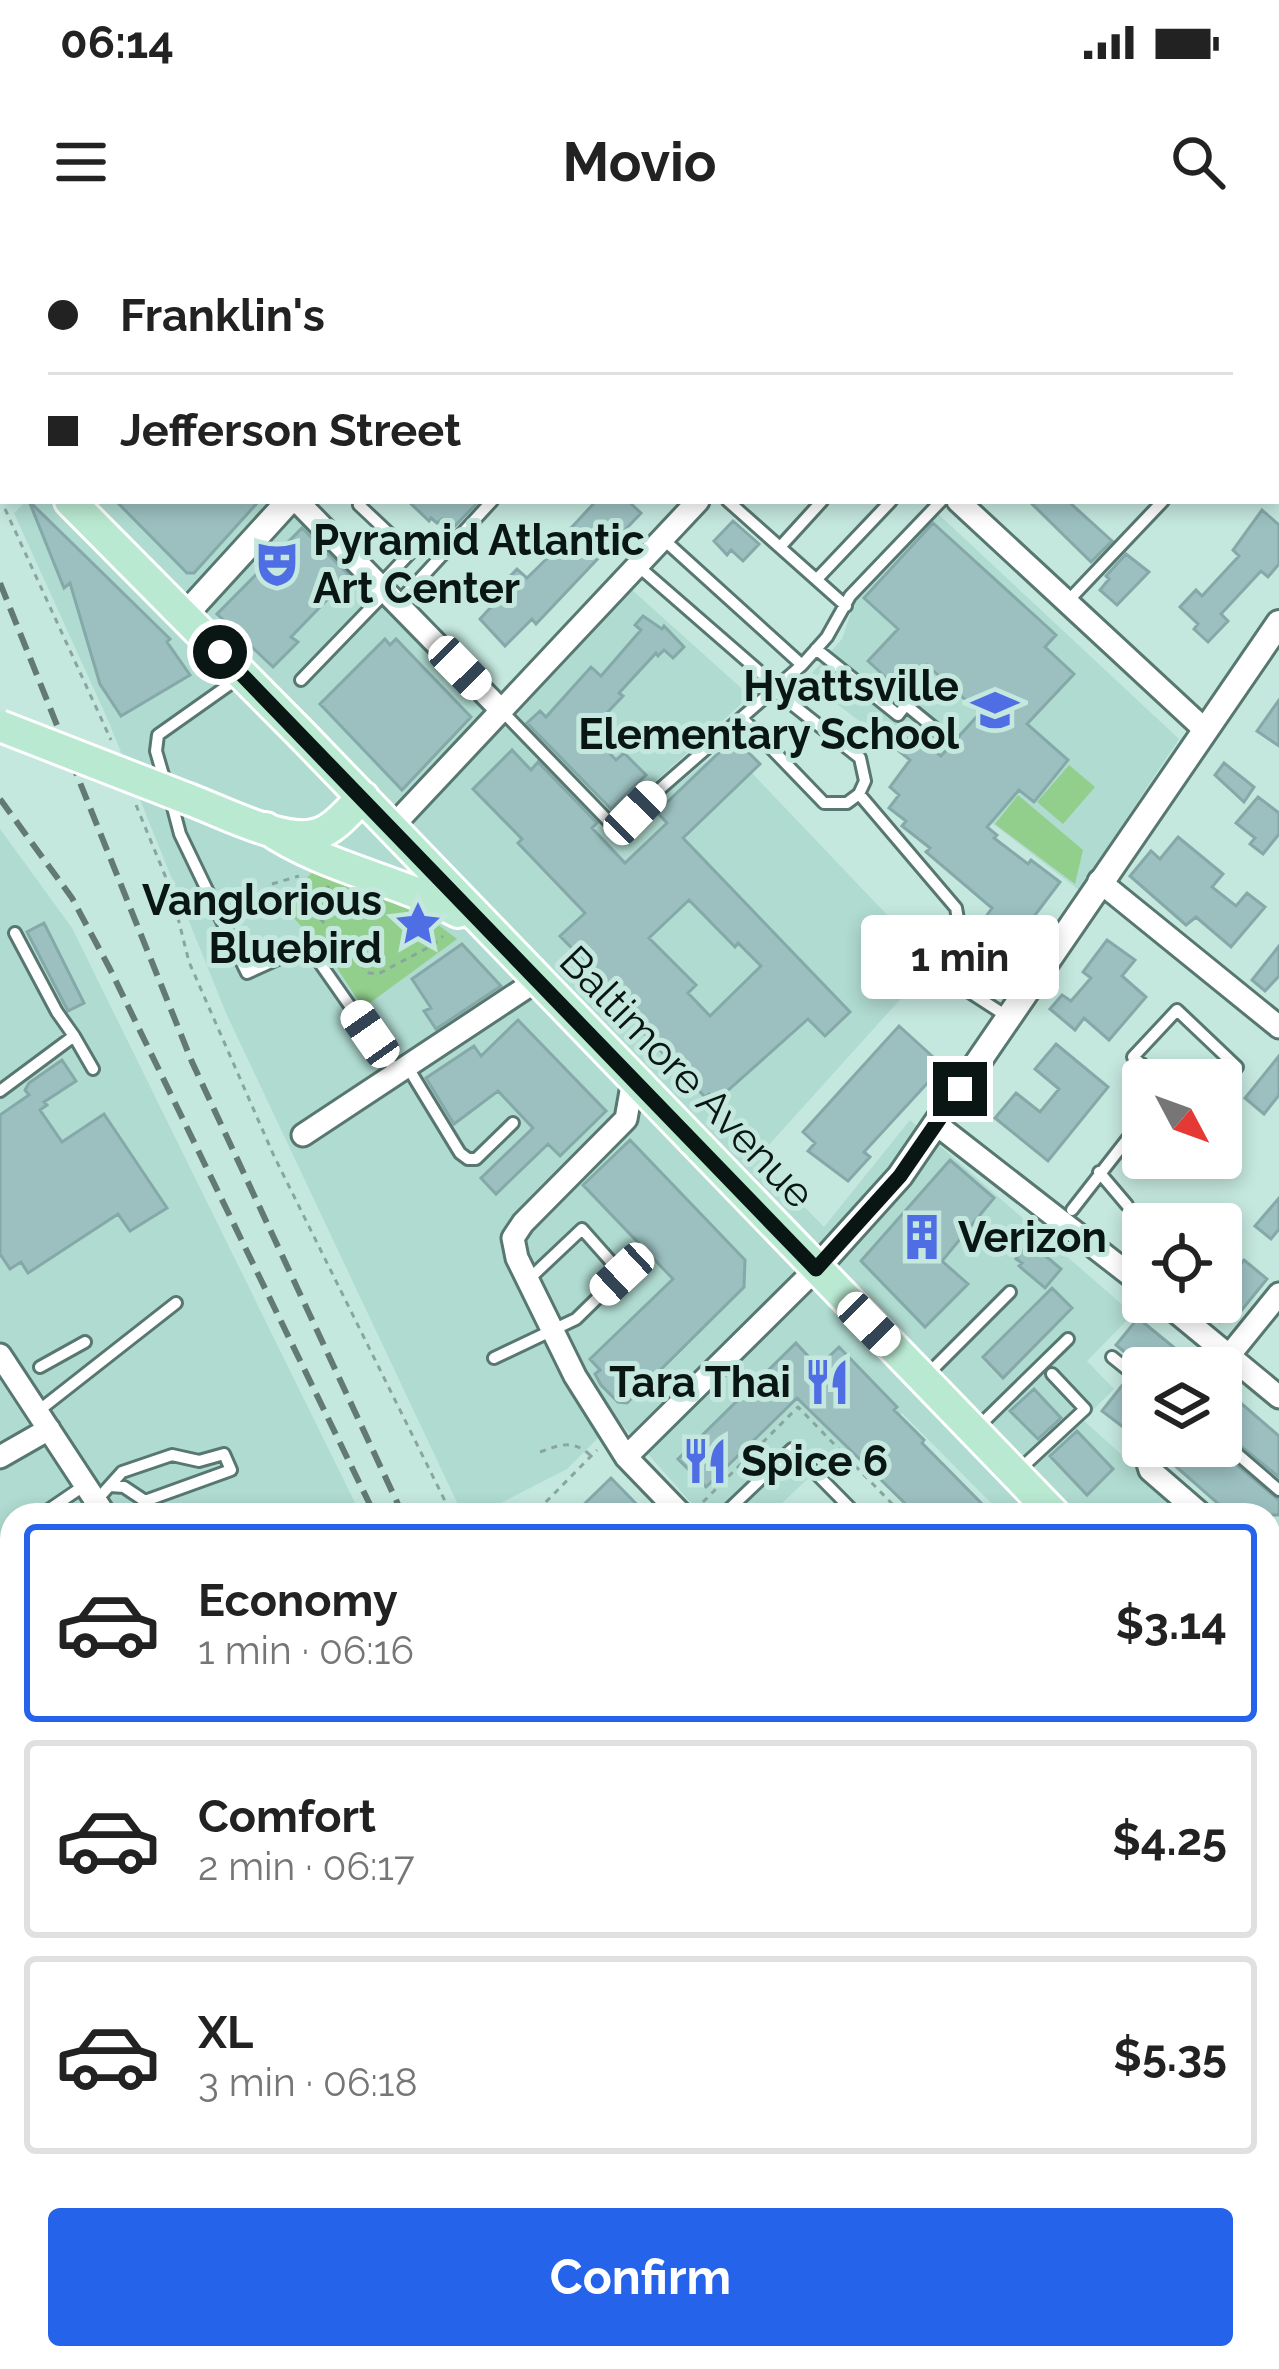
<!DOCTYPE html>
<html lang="en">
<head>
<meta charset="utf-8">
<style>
  :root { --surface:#fff; --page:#f6f6f6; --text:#222; --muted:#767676; --line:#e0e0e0; --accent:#2563eb }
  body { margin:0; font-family:Raleway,sans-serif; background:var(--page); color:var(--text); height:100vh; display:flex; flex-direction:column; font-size:45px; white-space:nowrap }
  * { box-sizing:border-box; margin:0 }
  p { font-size:39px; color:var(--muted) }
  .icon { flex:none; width:66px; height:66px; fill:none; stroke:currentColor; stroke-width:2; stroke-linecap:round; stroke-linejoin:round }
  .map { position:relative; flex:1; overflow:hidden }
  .panel { position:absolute; left:0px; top:1263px; width:1281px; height:867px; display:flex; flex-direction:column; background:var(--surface); border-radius:36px 36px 0 0; box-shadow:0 6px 18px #0003 }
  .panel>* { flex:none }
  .hud { position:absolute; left:0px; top:0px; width:1281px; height:264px; box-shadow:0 6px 18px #0003; display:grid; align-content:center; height:264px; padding:0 48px; background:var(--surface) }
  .needle { width:78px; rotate:131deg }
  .buttons { position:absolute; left:1122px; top:819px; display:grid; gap:24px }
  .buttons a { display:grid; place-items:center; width:120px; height:120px; border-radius:12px; background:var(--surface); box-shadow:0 6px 18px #0003; font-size:60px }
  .end { position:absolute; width:54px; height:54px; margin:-27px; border:15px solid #091613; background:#fff; box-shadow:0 0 0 6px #fff }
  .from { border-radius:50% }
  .bubble { position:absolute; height:84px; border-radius:12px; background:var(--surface); box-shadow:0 6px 18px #0003; font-size:39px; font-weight:700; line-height:84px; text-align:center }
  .car { position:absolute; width:36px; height:72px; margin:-36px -18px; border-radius:15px; box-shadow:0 0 9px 3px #0007; background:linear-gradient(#fff 24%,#345 0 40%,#fff 0 76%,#345 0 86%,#fff 0) }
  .hud b { display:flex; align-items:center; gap:42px; height:114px; font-size:45px }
  .hud b+b { border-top:3px solid var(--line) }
  .hud i { width:30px; height:30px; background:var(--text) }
  ul { padding:21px 0 0; list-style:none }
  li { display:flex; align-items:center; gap:36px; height:198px; margin:0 24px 18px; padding:0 24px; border:6px solid var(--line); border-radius:12px }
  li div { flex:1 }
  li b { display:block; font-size:45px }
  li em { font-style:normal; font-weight:700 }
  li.active { border-color:var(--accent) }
  li>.icon { width:108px; height:108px; stroke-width:1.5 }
  .primary-button { display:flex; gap:24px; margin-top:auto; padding:24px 48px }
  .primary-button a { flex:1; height:138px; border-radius:12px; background:var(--accent); color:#fff; font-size:48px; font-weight:700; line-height:138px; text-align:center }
  .status { display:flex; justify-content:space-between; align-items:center; height:84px; padding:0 60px; background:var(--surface); direction:ltr }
  .status svg { height:33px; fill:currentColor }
  header { display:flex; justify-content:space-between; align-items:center; height:156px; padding:0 48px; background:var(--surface); font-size:54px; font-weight:700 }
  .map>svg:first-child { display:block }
  .built { fill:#b0dbd0 }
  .green { fill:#92cf8c }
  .building { fill:#9cc0c0; stroke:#85a8a8; stroke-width:3; fill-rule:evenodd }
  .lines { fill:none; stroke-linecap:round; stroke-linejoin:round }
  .service-casing { stroke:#577770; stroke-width:16 }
  .minor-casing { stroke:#577770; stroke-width:27 }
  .tertiary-casing { stroke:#577770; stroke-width:30 }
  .primary-casing { stroke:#fff; stroke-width:36 }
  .path { stroke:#89a69e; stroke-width:3; stroke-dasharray:6 6; stroke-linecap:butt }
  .service { stroke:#fff; stroke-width:10 }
  .minor { stroke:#fff; stroke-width:21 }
  .tertiary { stroke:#fff; stroke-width:24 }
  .primary { stroke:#bae9d1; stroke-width:30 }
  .rail { stroke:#637a74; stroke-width:6; stroke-dasharray:18 9; stroke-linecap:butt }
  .primary-bridge-casing { stroke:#fff; stroke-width:36; stroke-linecap:butt }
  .primary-bridge { stroke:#bae9d1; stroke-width:30 }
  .route { stroke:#091613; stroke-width:15 }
  .labels { text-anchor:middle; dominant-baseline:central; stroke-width:10; stroke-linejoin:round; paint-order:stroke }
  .poi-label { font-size:42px; font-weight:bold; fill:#091613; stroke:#c4e7de; text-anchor:start }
  .street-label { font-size:42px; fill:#091613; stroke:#c4e7de }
</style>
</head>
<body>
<div class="status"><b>06:14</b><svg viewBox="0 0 49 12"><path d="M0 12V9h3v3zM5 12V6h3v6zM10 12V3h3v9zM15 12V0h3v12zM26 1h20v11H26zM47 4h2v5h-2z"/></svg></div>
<header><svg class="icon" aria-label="menu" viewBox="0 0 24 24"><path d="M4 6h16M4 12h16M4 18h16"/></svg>Movio<svg class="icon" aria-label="search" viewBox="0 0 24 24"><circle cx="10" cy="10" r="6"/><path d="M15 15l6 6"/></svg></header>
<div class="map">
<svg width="1279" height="2129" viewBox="0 0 1279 2129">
  <rect width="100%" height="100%" fill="#c4e7de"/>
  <path class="built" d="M710,0H1057L1054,3Z
    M26,261H310L518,471L631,349L750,456L615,578L622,584L636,577L726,506L933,723L757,918L824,987L910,880L1133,1074L1087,1121L1114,1149L1083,1180L1189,1275H1003L902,1173L845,1227L833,1214L770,1275H702L617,1179L567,1229L477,1275H463L226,773L108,480L14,273Z
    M935,271L1179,499L1079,650L806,440L842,399L857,355Z
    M0,589L72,688L361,1275H12V2118H831L837,2129H0Z"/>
  <path class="green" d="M1069,525L1095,547L1063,584L1037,562Z
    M1018,555L1083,610L1075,644L995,584Z
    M314,631L412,665L457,699L363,768L332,720L280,663Z"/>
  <path class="building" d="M29,261L170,399L167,402L190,435L121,476L100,444L70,343L64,348Z
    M116,261H259L194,333H187Z
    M408,261H479L452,289L442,279L437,283L431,278L429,281Z
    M596,261H628L641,273L536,384L532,379L505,406L480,379L503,354L498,349L517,329L527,338L575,291L571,288Z
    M1029,261H1068L1112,301L1091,322Z
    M1262,270L1279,285V324L1268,337L1261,331L1221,374L1228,381L1208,402L1194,389L1198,384L1180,367L1196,350L1202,356L1239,316L1233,310Z
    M733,281L759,304L743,321L731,310L727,315L714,301Z
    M933,283L1056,395L1045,407L1074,434L1027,484L1068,520L1034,562L1019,550L987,587L997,595L994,598L1028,624L1031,620L1060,642L1017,699L1000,686L993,695L980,685L992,668L926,612L930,608L902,586L906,581L889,568L899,555L890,547L910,520L894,507L906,490L941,516L980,473L927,425L902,452L868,421L898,389L864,358Z
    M302,288L350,336L291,397L298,402L273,427L217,374Z
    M1126,314L1149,332L1117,365L1100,350L1109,339L1106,336Z
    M643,376L662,389L664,386L684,407L673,418L664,410L658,416L656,413L619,453L623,456L589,492L616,520L624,513L646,535L611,569L527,483L540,471L546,477L591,427L601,436L641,390L635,385Z
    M385,399L390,405L396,399L471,477L402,550L320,464Z
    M1279,460V506L1257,491Z
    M737,501L760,524L683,598L850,772L825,796L808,779L716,861L709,854L705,857L637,786L640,783L637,775L560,696L585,673L518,603L522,599L473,549L512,510L531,530L538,522L597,583L592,588L625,623L667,583L657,572L729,503L732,505ZM689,660L735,707L738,703L761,726L710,776L688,753L696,745L649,698Z
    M1224,523L1254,547L1244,562L1215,535Z
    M1258,557L1279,573V594L1263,614L1250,604L1255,598L1236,583Z
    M1178,597L1223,634L1212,647L1236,666L1247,653L1265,667L1231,707L1196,677L1186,685L1130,636L1151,611L1160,619Z
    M44,683L84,763L68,771L27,692Z
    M1107,700L1135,720L1122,736L1146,757L1109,800L1084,778L1075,790L1050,769L1062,755L1071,761L1091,738L1083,732Z
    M462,704L501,746L436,789L424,771L431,768L412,739Z
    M1279,706V736L1265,751L1252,740Z
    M518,780L606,871L560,916L548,904L496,954L481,938L533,888L498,851L454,884L426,838L474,806L481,816Z
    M899,786L943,826L864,912L870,917L848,941L808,911L815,903L803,892Z
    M1056,804L1108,847L1048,921L995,878L1016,853L1040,872L1059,849L1035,829Z
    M1279,816V855L1264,874L1245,858Z
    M62,820L76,841L44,862L47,865L40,870L62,902L104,874L167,968L130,991L118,974L28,1033L21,1022L10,1029L0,1014V875L29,855L25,850L29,843Z
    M630,900L745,1020L744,1047L627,1163L618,1162L601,1145L595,1134L600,1130L590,1119L673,1039L583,945Z
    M950,920L994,958L942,1021L968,1044L925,1087L861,1021Z
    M1279,958V989L1271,999L1255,986Z
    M1026,1007L1032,1011L1035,1007L1061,1029L1045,1048L1019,1026L1022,1023L1016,1019Z
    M1244,1020L1267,1039L1241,1071L1233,1065L1221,1080V1048Z
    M1052,1048L1072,1068L1003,1138L983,1117Z
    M1138,1078L1199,1128H1144L1116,1105Z
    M796,1103L818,1127L839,1107L897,1167L894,1170L924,1200L922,1203L993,1275H917L797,1158L706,1247L678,1219Z
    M1124,1143L1143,1161L1123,1187L1102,1171Z
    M1221,1146L1279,1196V1237L1221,1190Z
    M1034,1149L1061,1178L1038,1199L1010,1171Z
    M1077,1191L1113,1229L1087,1255L1050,1216Z
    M1172,1206H1214L1279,1260V1275H1231L1165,1217Z
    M611,1238L647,1275H573Z"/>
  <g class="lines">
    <defs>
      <path id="service" d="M261,0L264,3
        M467,0L470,3
        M322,3L325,0
        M745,3L747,0
        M824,3L826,0
        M1278,125L1279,123
        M362,261L359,265L410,313L379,346
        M728,261L846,366
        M663,299L802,425
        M781,306L822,261
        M638,326L777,447
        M817,339L891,261
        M1067,362L1163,261
        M397,364L492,261
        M816,409L898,475L906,465L939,492
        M301,440L385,353
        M774,450L860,518L865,541L859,554
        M501,470L618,591L653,555L802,425L827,397L850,356L941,261
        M742,478L824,563H847L859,554L956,668L964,713L1022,753
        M165,542L156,511L158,495L240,437
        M171,560L180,594L247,733L300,709L315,716L397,833
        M15,693L57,772L74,796
        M954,742L1008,777
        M407,826L460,913L468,919H476L513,883
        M1161,840L1133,817L1177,770L1237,827
        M0,851L74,796L93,829
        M1162,918L1167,922
        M1099,932L1127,965
        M1072,970L1143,879
        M1112,1117L1143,1142
        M494,1118L576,1079L622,1034L582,989L528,1040
        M40,1127L85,1102
        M925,1137L1010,1052
        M37,1172L176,1063
        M976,1189L1068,1099
        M1221,1200L1279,1250
        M1017,1232L1085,1169L1052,1134
        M96,1261L122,1232L172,1215L199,1221L224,1214L231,1230L145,1261L124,1247L110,1246
        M41,1275L85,1245
        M723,1275L792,1209L857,1275
        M0,1322L12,1306
        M1269,1784L1279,1794
        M0,1805L12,1811
        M1269,1814L1279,1804
        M0,1918L12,1893
        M558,2129L572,2118
        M663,2129L681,2118
        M1048,2129L1052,2118"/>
      <path id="minor" d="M680,0L683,3
        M1098,0L1101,3
        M1278,168L1279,169
        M297,261L501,470
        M958,261L1204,489
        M391,588L698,261
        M1099,641L1279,787
        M633,840L626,879L523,983L513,998L517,1018L575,1136L626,1217L682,1275
        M936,884L1143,1045
        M303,895L536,741
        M1164,1062L1279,1157
        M0,1115L105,1275
        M1219,1128L1279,1054
        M1154,1206L1147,1220L1150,1230L1202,1275
        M0,1217L49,1189
        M626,1217L816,1029
        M1269,1334L1279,1343
        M1269,1448L1279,1438
        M0,1486L12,1480
        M1269,1886L1279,1896
        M0,2046L12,2053
        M1269,2058L1279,2047
        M129,2118L149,2129
        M190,2129L196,2118
        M1205,2129L1215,2118"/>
      <path id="tertiary" d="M116,3L119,0
        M524,3L527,0
        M0,130L3,127
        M184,376L289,261
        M816,1029L900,936L1279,383"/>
      <path id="primary" d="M0,63L3,64
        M0,168L3,176
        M70,261L303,496L1055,1275
        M188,559C221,571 284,605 318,594C336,588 349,570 363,557
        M266,588C324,628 396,639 458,672
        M1269,1496L1279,1506"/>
    </defs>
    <use href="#service" class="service-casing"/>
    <use href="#minor" class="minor-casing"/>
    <use href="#tertiary" class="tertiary-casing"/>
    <use href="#primary" class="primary-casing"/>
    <path class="path" d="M0,240L3,238
      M0,258L111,500
      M136,565L171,650L189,722L274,916L452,1275
      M272,644L299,636
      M329,646L307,664L369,733L378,734L433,705L443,696
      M540,1212C559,1205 573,1199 590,1215
      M703,1262L798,1167L903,1275
      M526,1275L540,1268L597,1210
      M945,2129L947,2118"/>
    <use href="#service" class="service"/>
    <use href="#minor" class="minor"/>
    <use href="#tertiary" class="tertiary"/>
    <use href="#primary" class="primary"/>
    <path class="rail" d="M0,343L192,822L403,1275
      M0,559L72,658L110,729L375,1275
      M844,2118L851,2129
      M872,2118L878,2129"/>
    <defs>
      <path id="primary-bridge" d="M0,486L188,559"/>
    </defs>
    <use href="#primary-bridge" class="primary-bridge-casing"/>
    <use href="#primary-bridge" class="primary-bridge"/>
  </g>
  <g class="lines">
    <path class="route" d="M220,412L816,1029L900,936L960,849"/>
  </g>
  <defs>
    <symbol id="theatre-bare" viewBox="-9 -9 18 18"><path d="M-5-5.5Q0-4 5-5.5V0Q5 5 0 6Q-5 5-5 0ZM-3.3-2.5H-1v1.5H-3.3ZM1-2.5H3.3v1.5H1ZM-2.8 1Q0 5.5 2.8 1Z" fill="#506ee3" stroke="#c4e7de" stroke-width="2.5" paint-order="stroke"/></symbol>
    <symbol id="school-bare" viewBox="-9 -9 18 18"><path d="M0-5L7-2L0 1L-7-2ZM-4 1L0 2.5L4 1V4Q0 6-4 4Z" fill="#506ee3" stroke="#c4e7de" stroke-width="2.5" paint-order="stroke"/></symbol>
    <symbol id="sight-bare" viewBox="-9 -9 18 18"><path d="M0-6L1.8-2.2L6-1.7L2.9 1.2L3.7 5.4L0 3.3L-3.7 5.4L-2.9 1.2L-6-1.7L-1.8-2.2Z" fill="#506ee3" stroke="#c4e7de" stroke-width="2.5" paint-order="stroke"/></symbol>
    <symbol id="building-bare" viewBox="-9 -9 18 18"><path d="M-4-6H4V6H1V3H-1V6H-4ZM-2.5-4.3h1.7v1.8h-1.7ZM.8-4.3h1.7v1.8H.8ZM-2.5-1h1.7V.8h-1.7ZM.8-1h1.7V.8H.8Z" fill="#506ee3" stroke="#c4e7de" stroke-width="2.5" paint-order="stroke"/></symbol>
    <symbol id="restaurant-bare" viewBox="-9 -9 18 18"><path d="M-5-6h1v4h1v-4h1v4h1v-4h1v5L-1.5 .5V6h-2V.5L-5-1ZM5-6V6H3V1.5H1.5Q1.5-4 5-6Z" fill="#506ee3" stroke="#c4e7de" stroke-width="2.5" paint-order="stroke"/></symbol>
  </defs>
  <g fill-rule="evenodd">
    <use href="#theatre-bare" x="244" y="291" width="66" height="66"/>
    <use href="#school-bare" x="962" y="437" width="66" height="66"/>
    <use href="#sight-bare" x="385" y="651" width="66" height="66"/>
    <use href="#building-bare" x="889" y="964" width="66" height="66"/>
    <use href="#restaurant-bare" x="794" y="1109" width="66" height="66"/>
    <use href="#restaurant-bare" x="672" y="1188" width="66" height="66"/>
  </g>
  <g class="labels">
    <g class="poi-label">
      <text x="313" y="300">Pyramid Atlantic<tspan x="313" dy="48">Art Center</tspan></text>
      <text x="959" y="446" text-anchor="end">Hyattsville<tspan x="959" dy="48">Elementary School</tspan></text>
      <text x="382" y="660" text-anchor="end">Vanglorious<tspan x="382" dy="48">Bluebird</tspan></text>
      <text x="958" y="997">Verizon</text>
      <text x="791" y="1142" text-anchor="end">Tara Thai</text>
      <text x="741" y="1221">Spice 6</text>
    </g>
    <g class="street-label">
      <text transform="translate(687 837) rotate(46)">Baltimore Avenue</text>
    </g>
  </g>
</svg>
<div class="buttons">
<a><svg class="needle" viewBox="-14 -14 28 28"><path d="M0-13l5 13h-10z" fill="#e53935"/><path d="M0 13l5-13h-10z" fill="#767676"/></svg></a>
<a><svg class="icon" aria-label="locate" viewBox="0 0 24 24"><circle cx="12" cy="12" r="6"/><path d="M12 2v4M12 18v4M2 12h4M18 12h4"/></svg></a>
<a><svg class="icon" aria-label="layers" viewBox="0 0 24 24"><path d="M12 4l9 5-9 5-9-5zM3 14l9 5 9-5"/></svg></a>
</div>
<i class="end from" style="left:220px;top:412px"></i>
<i class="end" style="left:960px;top:849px"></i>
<div class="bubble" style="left:861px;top:675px;width:198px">1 min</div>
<i class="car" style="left:460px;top:428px;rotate:136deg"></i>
<i class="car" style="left:635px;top:573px;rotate:44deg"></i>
<i class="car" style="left:370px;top:794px;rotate:325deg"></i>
<i class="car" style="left:622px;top:1034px;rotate:227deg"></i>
<i class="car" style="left:869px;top:1084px;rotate:136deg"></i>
<div class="hud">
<b><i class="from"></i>Franklin's</b>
<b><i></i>Jefferson Street</b>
</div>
<section class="panel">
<ul>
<li class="active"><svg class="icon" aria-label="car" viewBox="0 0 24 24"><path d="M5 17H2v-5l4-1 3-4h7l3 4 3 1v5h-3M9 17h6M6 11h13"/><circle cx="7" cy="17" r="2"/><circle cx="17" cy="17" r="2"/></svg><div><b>Economy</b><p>1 min · 06:16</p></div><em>$3.14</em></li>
<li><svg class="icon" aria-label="car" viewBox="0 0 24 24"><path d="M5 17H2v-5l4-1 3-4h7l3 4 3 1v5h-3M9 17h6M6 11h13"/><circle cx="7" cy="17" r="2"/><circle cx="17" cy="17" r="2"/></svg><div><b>Comfort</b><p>2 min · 06:17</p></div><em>$4.25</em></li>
<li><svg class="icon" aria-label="car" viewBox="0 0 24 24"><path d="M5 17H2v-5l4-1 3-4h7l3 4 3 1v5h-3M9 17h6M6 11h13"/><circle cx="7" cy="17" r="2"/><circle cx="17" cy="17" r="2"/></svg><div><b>XL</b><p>3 min · 06:18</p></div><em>$5.35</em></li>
</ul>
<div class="primary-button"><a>Confirm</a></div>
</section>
</div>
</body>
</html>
